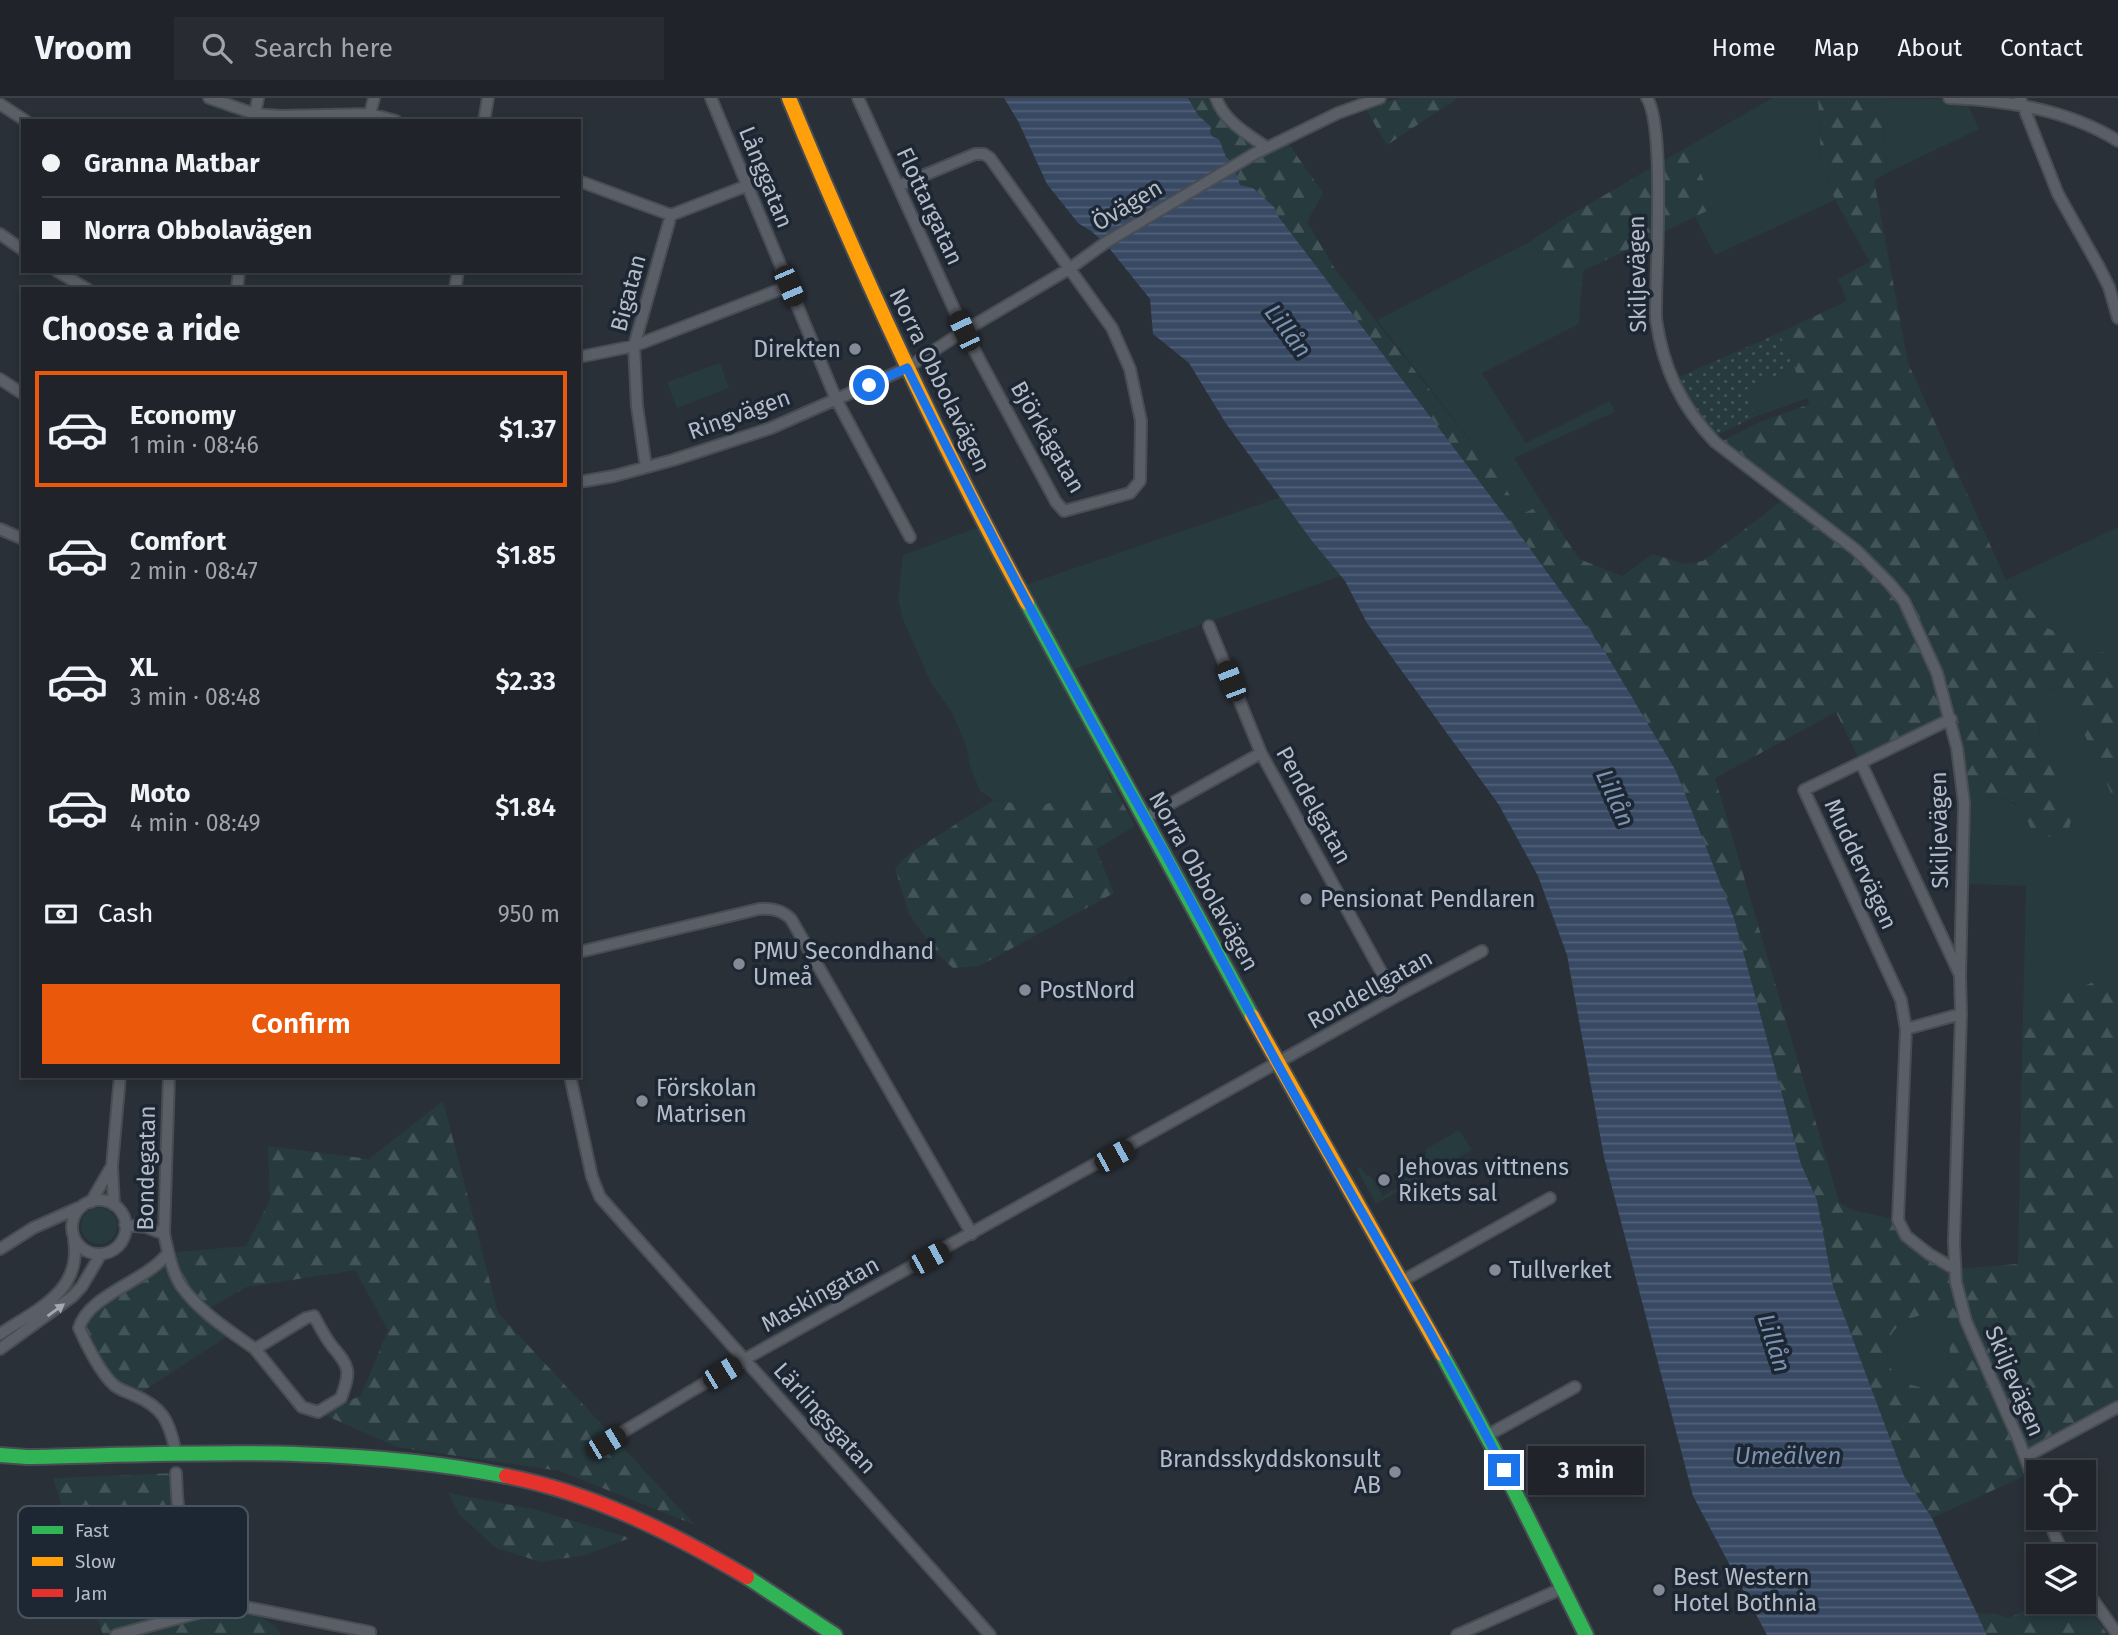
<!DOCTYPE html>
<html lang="en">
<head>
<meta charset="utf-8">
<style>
  :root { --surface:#20242a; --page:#282c32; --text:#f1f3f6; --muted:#a2a4a8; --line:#3d4147; --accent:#ea580c }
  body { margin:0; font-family:"Fira Sans",sans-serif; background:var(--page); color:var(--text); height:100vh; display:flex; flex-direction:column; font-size:26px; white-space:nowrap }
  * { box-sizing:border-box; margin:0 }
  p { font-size:23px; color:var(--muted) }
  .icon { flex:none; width:38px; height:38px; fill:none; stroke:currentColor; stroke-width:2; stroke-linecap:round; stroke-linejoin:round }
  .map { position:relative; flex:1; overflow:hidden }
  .side { position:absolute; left:21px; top:189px; width:560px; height:791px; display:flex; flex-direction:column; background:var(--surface); border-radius:0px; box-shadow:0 4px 10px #0003,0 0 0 2px var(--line) }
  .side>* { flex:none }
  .guide { position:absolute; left:21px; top:21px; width:560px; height:154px; border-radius:0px; box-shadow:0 4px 10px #0003,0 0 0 2px var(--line); display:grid; align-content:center; height:154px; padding:0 21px; background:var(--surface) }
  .tools { position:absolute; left:2026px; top:1362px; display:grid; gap:14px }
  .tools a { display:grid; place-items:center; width:70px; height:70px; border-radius:0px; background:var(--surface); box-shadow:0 4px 10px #0003,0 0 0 2px var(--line); font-size:35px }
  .end { position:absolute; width:32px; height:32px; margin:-16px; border:9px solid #1a73e8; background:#fff; box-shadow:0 0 0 4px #fff }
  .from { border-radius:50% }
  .bubble { position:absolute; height:49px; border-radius:0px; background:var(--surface); box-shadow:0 4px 10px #0003,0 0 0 2px var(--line); font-size:23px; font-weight:600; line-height:49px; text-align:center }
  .car { position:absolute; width:21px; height:42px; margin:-21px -10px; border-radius:9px; box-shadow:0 0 5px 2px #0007; background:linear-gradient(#222 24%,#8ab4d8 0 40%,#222 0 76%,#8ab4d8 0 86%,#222 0) }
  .guide b { display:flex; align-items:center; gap:24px; height:66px; font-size:26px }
  .guide b+b { border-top:2px solid var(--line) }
  .guide i { width:18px; height:18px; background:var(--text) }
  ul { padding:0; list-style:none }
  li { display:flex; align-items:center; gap:21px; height:116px; margin:0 14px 10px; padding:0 7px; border:4px solid transparent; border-radius:0px }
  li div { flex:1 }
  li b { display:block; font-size:26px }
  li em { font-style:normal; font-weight:600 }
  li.active { border-color:var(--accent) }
  li>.icon { width:63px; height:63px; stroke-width:1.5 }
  h2 { padding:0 21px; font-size:32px; line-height:84px }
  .pay { display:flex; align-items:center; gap:18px; height:77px; padding:0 21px; font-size:26px }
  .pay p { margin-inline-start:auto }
  .cta { display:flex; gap:14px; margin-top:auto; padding:14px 21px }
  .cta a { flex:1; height:80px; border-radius:0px; background:var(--accent); color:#fff; font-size:28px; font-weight:600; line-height:80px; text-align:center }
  header { display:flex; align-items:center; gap:42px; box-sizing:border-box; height:98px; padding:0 35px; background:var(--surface); border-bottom:2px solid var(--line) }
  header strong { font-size:33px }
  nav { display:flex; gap:38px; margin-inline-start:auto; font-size:24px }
  .search { width:490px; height:63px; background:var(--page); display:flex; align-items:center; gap:18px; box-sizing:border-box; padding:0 24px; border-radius:0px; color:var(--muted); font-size:26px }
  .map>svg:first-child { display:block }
  .grass { fill:#273a3e }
  .forest { fill:url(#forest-firs); fill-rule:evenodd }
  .park { fill:url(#park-dots) }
  .water { fill:url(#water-rules) }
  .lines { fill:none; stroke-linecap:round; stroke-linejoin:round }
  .street-casing { stroke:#484c53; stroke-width:14 }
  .fast-casing { stroke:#484c53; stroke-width:18 }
  .slow-casing { stroke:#484c53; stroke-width:18 }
  .jam-casing { stroke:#484c53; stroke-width:18 }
  .street { stroke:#5a5e66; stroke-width:10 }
  .fast { stroke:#30b455; stroke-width:14 }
  .slow { stroke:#ff9f0a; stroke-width:14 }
  .jam { stroke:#e5322d; stroke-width:14 }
  .oneway { fill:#a2a9b5 }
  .route { stroke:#1a73e8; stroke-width:9 }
  .poi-dot { fill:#848b96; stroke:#1d2633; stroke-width:2.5 }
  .labels { text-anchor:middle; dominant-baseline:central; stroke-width:7; stroke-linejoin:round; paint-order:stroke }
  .street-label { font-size:23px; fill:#b4bcc9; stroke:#1d2633 }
  .poi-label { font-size:23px; fill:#b4bcc9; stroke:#1d2633; text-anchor:start }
  .water-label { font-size:24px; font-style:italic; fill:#7c92b1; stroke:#1d2633 }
  .key { fill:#1d2633; stroke:#4a5360; stroke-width:2 }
  .key-label { font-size:19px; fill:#b4bcc9 }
</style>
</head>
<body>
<header>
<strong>Vroom</strong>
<div class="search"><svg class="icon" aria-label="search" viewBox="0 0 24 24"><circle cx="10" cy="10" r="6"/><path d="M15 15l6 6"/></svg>Search here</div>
<nav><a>Home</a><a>Map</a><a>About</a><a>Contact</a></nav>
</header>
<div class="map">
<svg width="2118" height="1537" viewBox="0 0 2118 1537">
  <defs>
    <pattern id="forest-firs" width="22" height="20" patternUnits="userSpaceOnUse" patternTransform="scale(1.75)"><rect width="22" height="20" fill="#273a3e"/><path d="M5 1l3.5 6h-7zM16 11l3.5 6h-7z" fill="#445559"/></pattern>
    <pattern id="park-dots" width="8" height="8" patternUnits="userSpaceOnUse" patternTransform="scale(1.75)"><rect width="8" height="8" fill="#273a3e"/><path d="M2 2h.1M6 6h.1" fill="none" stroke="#445559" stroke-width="1.8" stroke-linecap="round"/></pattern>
    <pattern id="water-rules" width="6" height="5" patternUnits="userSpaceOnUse" patternTransform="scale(1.75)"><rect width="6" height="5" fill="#384963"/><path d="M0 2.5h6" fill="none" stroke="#526178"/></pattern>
  </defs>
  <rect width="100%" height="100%" fill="#2a3038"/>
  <path class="grass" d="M1772,0H1818L1821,62L1835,102L1715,157L1695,119L1714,109L1689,48Z
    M1881,0L1965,1L1979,31L1887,75Z
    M1531,143L1580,207L1579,226L1482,275L1526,345L1610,303L1615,314L1514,360L1546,411L1539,408L1522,416L1497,377L1377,222Z
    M720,265L729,290L677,310L667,284Z
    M1795,270L1808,300L1755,319L1744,292Z
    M1281,399L1312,443L1341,478L1066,574L1111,683L1038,709L994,702L980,693L971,671L965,644L952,615L930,583L902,519L898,501L903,457L979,429L1011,492Z
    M2118,429V561L2045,529L2006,482Z
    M2063,587L2118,710V874L2023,913L2026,788L1962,786L1964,705L1979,700L2000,699L2020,708L2072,719L2040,641L2037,596Z
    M1459,1032L1472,1052L1376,1106L1357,1071L1361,1069L1367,1078L1370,1077L1383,1098L1402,1086L1395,1073L1426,1056V1051Z
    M81 1128a18 18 0 1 1 36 0a18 18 0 1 1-36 0Z
    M1925,1217L1943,1225L1950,1253L1946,1274L1924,1290C1915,1288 1906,1286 1898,1280C1892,1275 1890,1269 1888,1261C1883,1236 1902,1219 1925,1217Z"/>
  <path class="forest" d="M1188,0H1216L1220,10L1266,49L1232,64L1226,59L1219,41L1213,39L1210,35L1211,29L1198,17Z
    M1400,0H1458L1387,47L1365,10Z
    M1818,0H1881L1887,75L1874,82L1908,265L2006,482L2045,529L2118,561V710L2062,587L2037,596L2040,641L2072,719L2069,730L2063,738L2050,739L2031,731C2028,724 2024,712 2018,707C2002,695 1982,699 1964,705L1951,622L1861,665L1836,614L1715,680L1839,1104L1852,1112L1898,1122L1906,1138L1955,1171L2018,1166L2023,913L2118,874V1309L2039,1351L2031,1375L1932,1420L1904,1378L1833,1188L1817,1102L1801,1066L1734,820L1676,673L1605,554L1523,441L1275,114V110L1253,90L1240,87L1236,78V72L1288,45L1323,95L1307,124L1335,171L1497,377L1522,416L1539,408L1546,411L1579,461L1622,478L1653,456L1684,466L1703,463L1783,402L1721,344L1757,325L1810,306L1779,235L1847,203L1838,181L1870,164L1835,102L1821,62ZM1925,1217L1942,1225L1950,1253L1946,1274L1924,1290C1915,1288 1906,1286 1898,1280C1892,1275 1890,1269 1888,1261C1883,1236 1902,1219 1925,1217Z
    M1689,48L1715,109L1583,173L1580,207L1531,143L1572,116Z
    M1111,683L1135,728L1096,751L1114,795L979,868L953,870L937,855L909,816L895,770L909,756L994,702L1038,709Z
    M443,1003L498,1215L695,1427L560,1373L397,1349L318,1314L361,1298L388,1232L355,1172L247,1189L206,1212L232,1235L136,1298C105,1286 92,1251 81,1222L168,1155L246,1148L270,1102L268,1048L369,1061Z
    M176,1375L191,1457L231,1506L255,1515L276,1529L281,1537H103L53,1380Z
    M448,1395L533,1411L630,1440L585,1457L541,1464L496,1450L459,1416Z
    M2039,1498V1503H2083L2108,1537H1987L1977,1515L1996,1516L2008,1520L2033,1509Z"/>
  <path class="park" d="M1779,235L1795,270L1745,292L1755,319L1715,338L1702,324L1675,281Z"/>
  <path class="water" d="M1004,0H1188L1198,17L1211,29L1210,35L1213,39L1219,41L1226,59L1232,64L1240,87L1253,90L1275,110V114L1523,441L1605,554L1676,673L1734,820L1801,1066L1817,1102L1833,1188L1904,1378L1932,1420L1987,1537H1767L1693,1398L1604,1059L1567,857L1538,778L1499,707L1367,525L1345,483L1312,443L1225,324L1189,265L1153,236L1150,201L1105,145L1091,133L1078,125L1047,86L1018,23Z"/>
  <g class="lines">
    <defs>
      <path id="street" d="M209,0L255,16L281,18L370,16L396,23
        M711,0L836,301L910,439
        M858,0L964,233L1056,404L1064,413L1130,395L1140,383L1141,323L1130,271L1112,230L990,60L984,56H975L898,88
        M1216,0C1224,23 1247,36 1266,49
        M1647,0C1666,30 1655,177 1656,221C1663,270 1681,308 1715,344L1856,452L1890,486L1904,503L1937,575L1957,650L1964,705L1960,878L1961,916L1954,1145L1956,1184L1966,1223L2019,1343L2039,1397
        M1949,0C2007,2 2069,12 2118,43
        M2020,0L2058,96L2099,169L2109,189L2118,220
        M0,6L26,23
        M370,16L374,0
        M254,21L258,0
        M484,23L488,0
        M579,83L671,117L746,88
        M0,136L23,152
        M57,173L87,191
        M237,191L239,173
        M455,191L458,173
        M579,259L634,248L789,188
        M0,281L23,296
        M646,369L637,308L634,248L671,117
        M579,384L614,378L673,362L771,330L907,270L964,233L1069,171L1105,145L1254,56L1338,15L1380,0
        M0,431L23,441
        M1209,528L1261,655L1395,899
        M1951,621L1804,692L1901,902L1906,931L1898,1122L1906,1138L1929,1156L1955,1171
        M1861,665L1959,875
        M1145,720L1261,655
        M579,854L759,811C772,810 782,812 791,821L972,1136
        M1906,931L1961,916
        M169,978L164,1136C168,1153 172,1175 182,1189C200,1214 230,1233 255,1251
        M570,978L592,1079L600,1099L990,1537
        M72 1129a27 27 0 1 1 54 0a27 27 0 1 1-54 0Z
        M91,1104L110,1071
        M114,1107L112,1068L120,978
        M125,1127L146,1129L164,1136
        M0,1151L33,1130L78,1110
        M168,1155C146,1184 89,1196 79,1230C86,1246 101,1276 114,1287C119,1292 128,1294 134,1297C162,1309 169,1322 175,1351
        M1402,1183L1550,1100
        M314,1218C320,1229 325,1239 332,1248C350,1269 351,1273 341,1300L318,1314L302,1309L255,1251L306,1220Z
        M0,1236C37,1211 82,1194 74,1142
        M0,1251L73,1198L82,1188L101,1156
        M1486,1338L1575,1289
        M606,1344L745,1261L1395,899L1482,853
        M2025,1359L2118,1309
        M176,1375C177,1402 178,1434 192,1458C202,1475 218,1491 231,1506
        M2047,1419L2064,1458
        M2084,1489L2118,1537
        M116,1537L231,1506L370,1534V1537
        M1457,1537L1563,1490"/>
      <path id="fast" d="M1027,505L1252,918
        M1442,1256L1493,1350L1586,1537
        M0,1357L27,1359C187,1356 348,1346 506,1378
        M747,1479L835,1537"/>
      <path id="slow" d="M789,0C860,172 938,342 1027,505
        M1252,918L1442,1256"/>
      <path id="jam" d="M506,1378C593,1395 672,1435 747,1479"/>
    </defs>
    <use href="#street" class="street-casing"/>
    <use href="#fast" class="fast-casing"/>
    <use href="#slow" class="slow-casing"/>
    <use href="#jam" class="jam-casing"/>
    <use href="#street" class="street"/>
    <use href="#fast" class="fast"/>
    <use href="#slow" class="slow"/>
    <use href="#jam" class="jam"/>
  </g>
  <defs><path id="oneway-solid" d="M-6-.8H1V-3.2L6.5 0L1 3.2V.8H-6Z" transform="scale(1.75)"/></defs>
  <use class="oneway" href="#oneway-solid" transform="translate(56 1212) rotate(-36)"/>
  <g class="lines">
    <path class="route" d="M869,287L907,270C983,423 1062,573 1146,721C1191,801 1233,884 1277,965C1352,1101 1434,1233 1504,1372"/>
  </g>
  <g class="poi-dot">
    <circle cx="855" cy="251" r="7"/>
    <circle cx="1306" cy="801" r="7"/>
    <circle cx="739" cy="866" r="7"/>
    <circle cx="1025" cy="892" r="7"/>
    <circle cx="642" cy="1003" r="7"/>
    <circle cx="1384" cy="1082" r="7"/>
    <circle cx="1495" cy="1172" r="7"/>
    <circle cx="1395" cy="1374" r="7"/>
    <circle cx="1659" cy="1492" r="7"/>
  </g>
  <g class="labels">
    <g class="street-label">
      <text transform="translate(766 79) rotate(68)">Långgatan</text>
      <text transform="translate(1127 107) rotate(-31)">Övägen</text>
      <text transform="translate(930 108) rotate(65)">Flottargatan</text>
      <text transform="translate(1637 176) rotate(-91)">Skiljevägen</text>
      <text transform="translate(628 195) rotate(-75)">Bigatan</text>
      <text transform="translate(940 282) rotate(64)">Norra Obbolavägen</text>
      <text transform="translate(739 316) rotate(-20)">Ringvägen</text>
      <text transform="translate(1048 339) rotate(60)">Björkågatan</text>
      <text transform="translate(1314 707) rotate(61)">Pendelgatan</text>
      <text transform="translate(1939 732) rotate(-91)">Skiljevägen</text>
      <text transform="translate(1861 766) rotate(65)">Muddervägen</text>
      <text transform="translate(1204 783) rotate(61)">Norra Obbolavägen</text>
      <text transform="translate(1370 891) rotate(-29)">Rondellgatan</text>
      <text transform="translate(146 1070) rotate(-89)">Bondegatan</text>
      <text transform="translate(820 1196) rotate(-29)">Maskingatan</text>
      <text transform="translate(2015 1283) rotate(67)">Skiljevägen</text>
      <text transform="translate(825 1320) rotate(48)">Lärlingsgatan</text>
    </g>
    <g class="poi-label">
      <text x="841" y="251" text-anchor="end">Direkten</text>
      <text x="1320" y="801">Pensionat Pendlaren</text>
      <text x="753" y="853">PMU Secondhand<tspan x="753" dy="26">Umeå</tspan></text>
      <text x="1039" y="892">PostNord</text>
      <text x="656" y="990">Förskolan<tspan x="656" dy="26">Matrisen</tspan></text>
      <text x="1398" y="1069">Jehovas vittnens<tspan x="1398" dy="26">Rikets sal</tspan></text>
      <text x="1509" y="1172">Tullverket</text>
      <text x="1381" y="1361" text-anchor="end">Brandsskyddskonsult<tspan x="1381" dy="26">AB</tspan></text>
      <text x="1673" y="1479">Best Western<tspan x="1673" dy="26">Hotel Bothnia</tspan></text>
    </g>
    <g class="water-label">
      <text transform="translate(1288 233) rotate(53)">Lillån</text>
      <text transform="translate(1615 700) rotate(66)">Lillån</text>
      <text transform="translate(1774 1245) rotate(72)">Lillån</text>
      <text x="1788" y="1358">Umeälven</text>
    </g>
  </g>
  <rect x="18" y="1408" width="230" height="112" rx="10" class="key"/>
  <rect x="32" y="1428" width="31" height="8" fill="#30b455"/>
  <rect x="32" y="1459" width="31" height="9" fill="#ff9f0a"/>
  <rect x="32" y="1491" width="31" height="8" fill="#e5322d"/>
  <g class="key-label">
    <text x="75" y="1439">Fast</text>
    <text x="75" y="1470">Slow</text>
    <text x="75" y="1502">Jam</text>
  </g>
</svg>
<div class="tools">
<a><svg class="icon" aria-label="locate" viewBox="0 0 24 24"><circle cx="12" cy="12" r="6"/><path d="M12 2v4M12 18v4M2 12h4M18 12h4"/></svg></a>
<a><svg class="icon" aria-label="layers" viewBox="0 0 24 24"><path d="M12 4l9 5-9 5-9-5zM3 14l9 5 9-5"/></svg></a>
</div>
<i class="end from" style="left:869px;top:287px"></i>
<i class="end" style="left:1504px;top:1372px"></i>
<div class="bubble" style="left:1528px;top:1348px;width:116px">3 min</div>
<i class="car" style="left:789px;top:188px;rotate:157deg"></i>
<i class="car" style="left:964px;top:233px;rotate:335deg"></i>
<i class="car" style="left:1231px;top:583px;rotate:339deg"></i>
<i class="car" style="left:1114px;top:1058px;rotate:61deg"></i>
<i class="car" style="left:929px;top:1160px;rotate:61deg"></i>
<i class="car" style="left:722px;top:1275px;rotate:59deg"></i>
<i class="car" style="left:606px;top:1345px;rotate:59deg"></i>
<div class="guide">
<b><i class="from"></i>Granna Matbar</b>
<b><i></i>Norra Obbolavägen</b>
</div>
<section class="side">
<h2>Choose a ride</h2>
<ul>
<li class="active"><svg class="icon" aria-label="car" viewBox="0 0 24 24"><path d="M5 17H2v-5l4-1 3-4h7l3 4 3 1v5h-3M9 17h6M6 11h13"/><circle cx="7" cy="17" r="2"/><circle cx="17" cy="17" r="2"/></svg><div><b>Economy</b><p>1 min · 08:46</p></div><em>$1.37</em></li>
<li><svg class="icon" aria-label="car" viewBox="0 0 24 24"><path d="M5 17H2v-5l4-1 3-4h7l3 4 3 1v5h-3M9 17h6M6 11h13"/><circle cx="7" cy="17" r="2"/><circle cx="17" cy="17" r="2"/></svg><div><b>Comfort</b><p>2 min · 08:47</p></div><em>$1.85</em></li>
<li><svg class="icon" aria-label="car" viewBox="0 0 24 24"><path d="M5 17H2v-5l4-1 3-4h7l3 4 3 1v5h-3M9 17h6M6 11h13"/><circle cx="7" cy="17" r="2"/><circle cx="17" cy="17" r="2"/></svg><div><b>XL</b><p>3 min · 08:48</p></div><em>$2.33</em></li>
<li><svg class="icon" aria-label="car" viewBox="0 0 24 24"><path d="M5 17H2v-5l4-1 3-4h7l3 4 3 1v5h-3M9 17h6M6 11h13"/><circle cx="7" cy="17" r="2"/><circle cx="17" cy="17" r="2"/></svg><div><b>Moto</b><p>4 min · 08:49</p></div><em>$1.84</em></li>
</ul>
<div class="pay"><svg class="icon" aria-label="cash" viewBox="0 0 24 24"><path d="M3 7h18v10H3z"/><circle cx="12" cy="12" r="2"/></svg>Cash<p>950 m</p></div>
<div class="cta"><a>Confirm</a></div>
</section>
</div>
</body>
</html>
